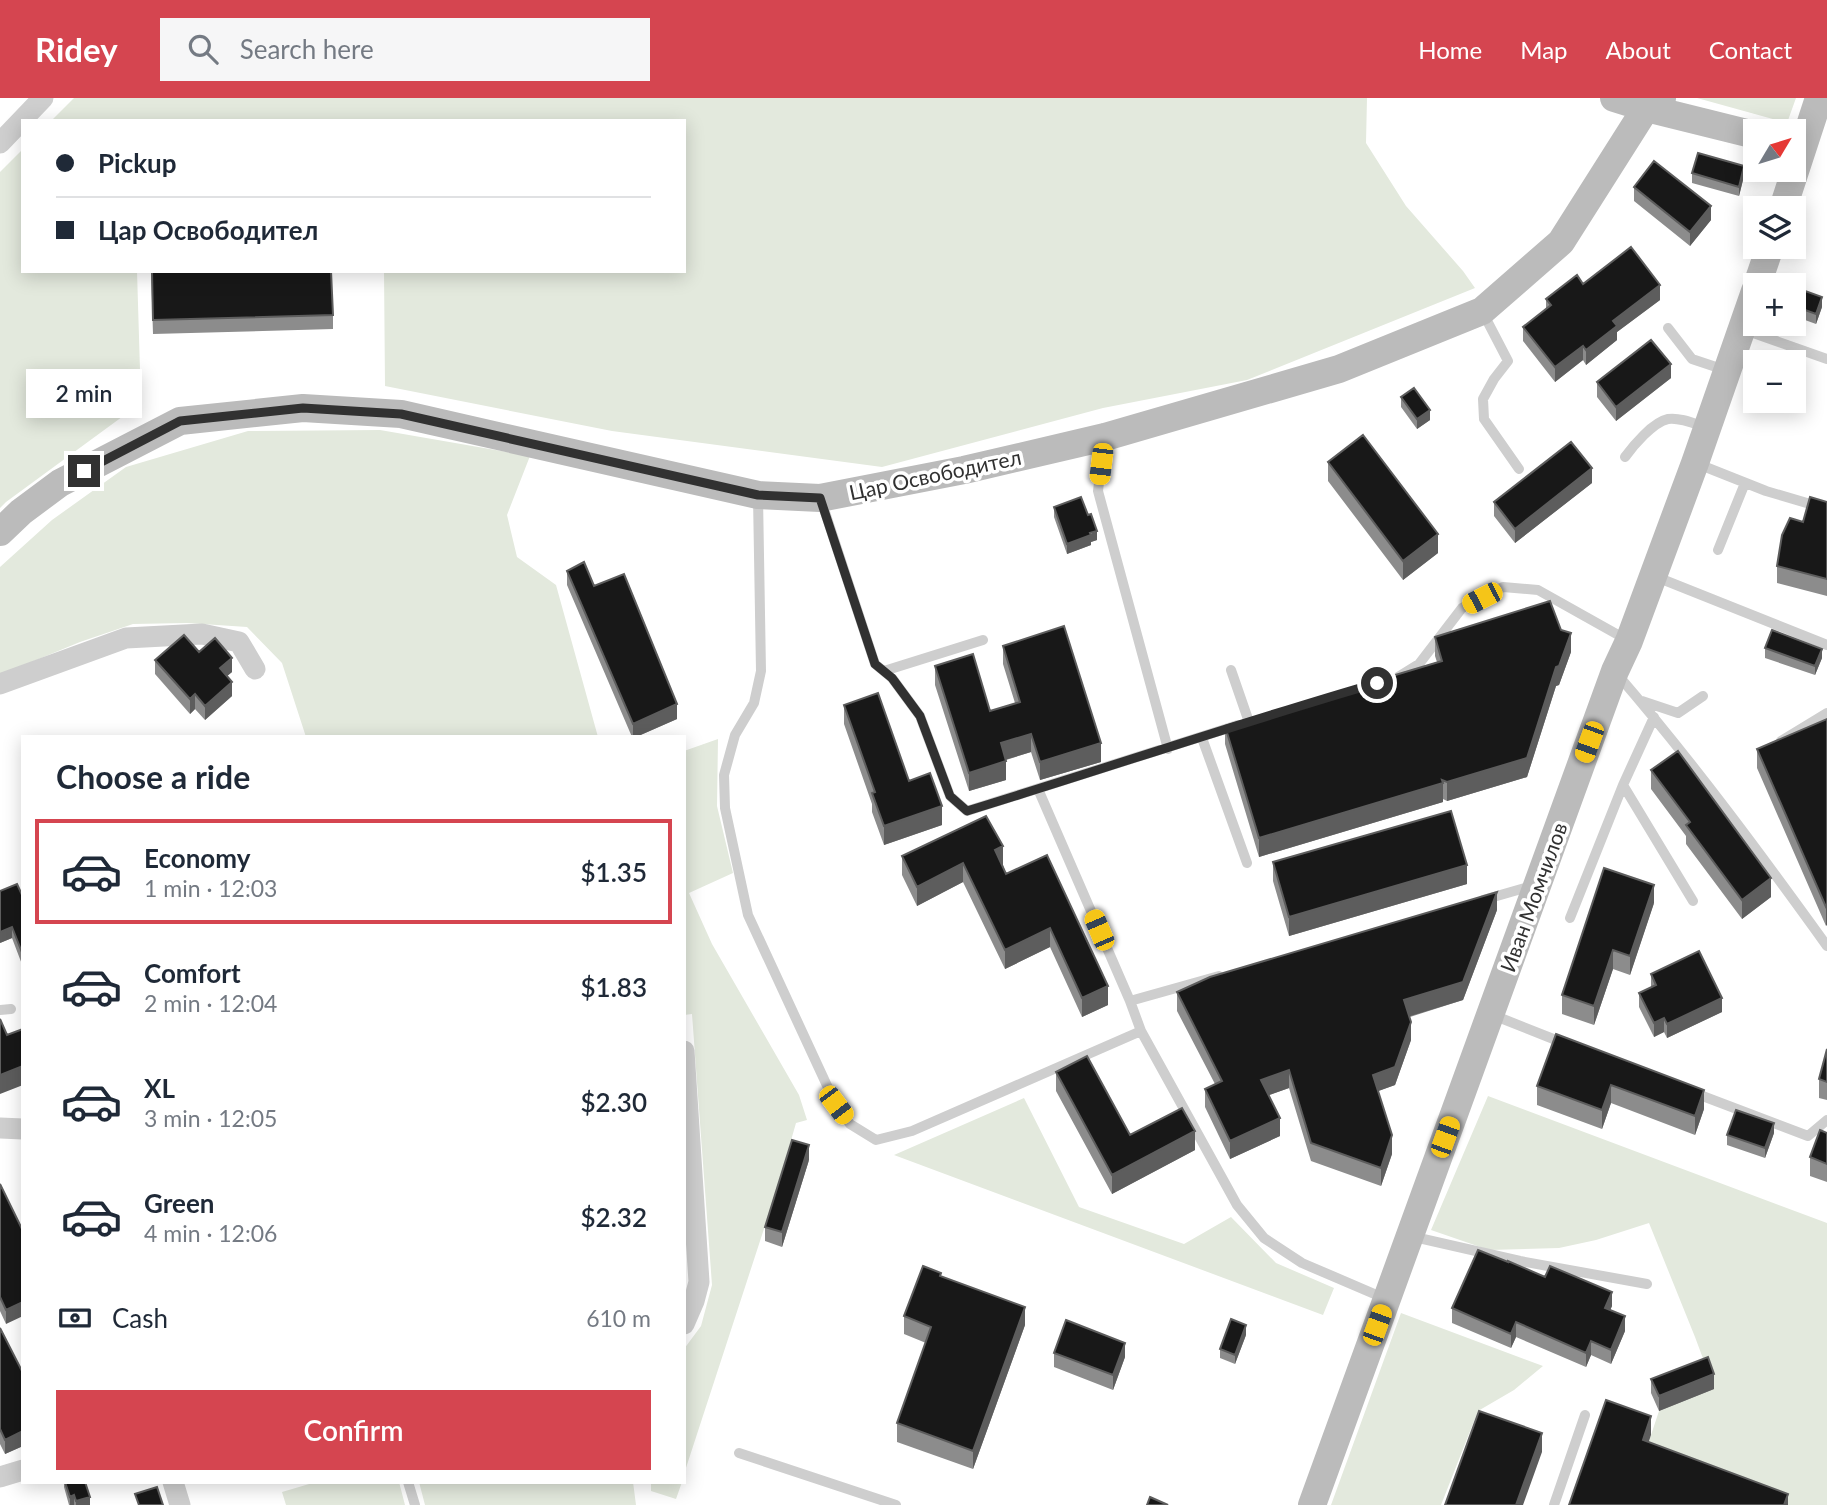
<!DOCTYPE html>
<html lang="en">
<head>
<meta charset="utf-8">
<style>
  :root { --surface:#fff; --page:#f6f6f7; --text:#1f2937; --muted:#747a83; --line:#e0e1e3; --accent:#d54550 }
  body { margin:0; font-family:Lato,sans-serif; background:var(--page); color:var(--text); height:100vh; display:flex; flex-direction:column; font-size:26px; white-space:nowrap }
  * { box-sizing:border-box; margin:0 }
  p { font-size:23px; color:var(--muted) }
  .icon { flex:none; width:38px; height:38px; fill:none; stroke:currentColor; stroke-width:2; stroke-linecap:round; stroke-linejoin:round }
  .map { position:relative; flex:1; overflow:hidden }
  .panel { position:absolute; left:21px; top:637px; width:665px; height:749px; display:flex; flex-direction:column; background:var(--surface); border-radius:0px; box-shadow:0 4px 18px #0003 }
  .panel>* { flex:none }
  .banner { position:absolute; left:21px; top:21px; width:665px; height:154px; border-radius:0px; box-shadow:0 4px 18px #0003; display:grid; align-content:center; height:154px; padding:0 35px; background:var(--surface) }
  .needle { width:46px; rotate:52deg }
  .tools { position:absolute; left:1743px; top:21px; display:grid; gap:14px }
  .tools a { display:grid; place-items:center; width:63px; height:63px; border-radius:0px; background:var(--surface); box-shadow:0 4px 18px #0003; font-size:35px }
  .end { position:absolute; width:32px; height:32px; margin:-16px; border:9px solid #313131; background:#fff; box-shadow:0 0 0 4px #fff }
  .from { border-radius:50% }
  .bubble { position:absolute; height:49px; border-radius:0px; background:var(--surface); box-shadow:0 4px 18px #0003; font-size:23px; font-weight:600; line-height:49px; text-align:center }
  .car { position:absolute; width:21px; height:42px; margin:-21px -10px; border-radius:9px; box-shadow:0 0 5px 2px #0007; background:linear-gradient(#f5c518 24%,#345 0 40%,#f5c518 0 76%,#345 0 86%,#f5c518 0) }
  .banner b { display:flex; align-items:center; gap:24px; height:66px; font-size:26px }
  .banner b+b { border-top:2px solid var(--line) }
  .banner i { width:18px; height:18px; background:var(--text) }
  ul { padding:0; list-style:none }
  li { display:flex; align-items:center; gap:21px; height:105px; margin:0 14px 10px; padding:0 21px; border:4px solid transparent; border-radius:0px }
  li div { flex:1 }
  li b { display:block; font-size:26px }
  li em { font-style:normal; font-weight:600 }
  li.current { border-color:var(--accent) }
  li>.icon { width:63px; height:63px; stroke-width:1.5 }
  h2 { padding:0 35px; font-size:32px; line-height:84px }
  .pay { display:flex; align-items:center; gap:18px; height:77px; padding:0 35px; font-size:26px }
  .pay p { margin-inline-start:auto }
  .cta { display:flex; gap:14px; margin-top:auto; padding:14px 35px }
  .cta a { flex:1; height:80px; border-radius:0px; background:var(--accent); color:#fff; font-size:28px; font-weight:600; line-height:80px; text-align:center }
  header { display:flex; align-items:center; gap:42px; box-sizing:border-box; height:98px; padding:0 35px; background:var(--accent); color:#fff }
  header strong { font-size:33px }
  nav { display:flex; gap:38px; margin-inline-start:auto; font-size:24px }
  .search { width:490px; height:63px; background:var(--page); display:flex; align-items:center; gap:18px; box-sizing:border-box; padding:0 24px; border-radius:0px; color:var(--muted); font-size:26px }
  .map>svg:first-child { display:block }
  .green { fill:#e3e9dd }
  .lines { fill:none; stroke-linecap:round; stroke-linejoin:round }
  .lane { stroke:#cecece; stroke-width:10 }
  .street { stroke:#cecece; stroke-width:21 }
  .secondary { stroke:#bbb; stroke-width:28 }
  .wall { fill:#8c8c8c }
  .shaded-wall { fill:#5d5d5d }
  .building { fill:#181818; stroke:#5d5d5d; stroke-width:2 }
  .route { stroke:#313131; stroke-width:9 }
  .labels { text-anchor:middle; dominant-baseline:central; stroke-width:7; stroke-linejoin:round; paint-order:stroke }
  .street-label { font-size:21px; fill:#313131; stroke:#fff }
</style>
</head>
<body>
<header>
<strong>Ridey</strong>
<div class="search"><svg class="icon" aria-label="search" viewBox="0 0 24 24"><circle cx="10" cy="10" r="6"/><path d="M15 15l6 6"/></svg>Search here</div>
<nav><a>Home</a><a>Map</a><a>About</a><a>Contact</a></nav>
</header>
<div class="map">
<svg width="1827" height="1407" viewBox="0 0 1827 1407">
  <rect width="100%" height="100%" fill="#fff"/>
  <path class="green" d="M74,0H1367L1366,45L1406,108L1463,173L1475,190L1247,282L1103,310L882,369L612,333L385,288L384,173H684V23H51Z
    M1697,0H1796L1787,25Z
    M23,51V173H137L141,305L6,404L0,410V74Z
    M380,332L530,358L507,417L517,459L556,487L598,639H306L282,565L247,529L187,525L133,526L80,544L0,577V469L52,422L126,369L248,333Z
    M718,641L717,708L733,775L689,795L712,846L799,997L807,1022L796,1025L777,1091L684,1376V1251L701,1228L712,1187L692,916L684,917V653Z
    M1488,998L1827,1125V1407H1767L1643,1361L1659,1313L1714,1290L1695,1239L1649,1125L1596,1142L1559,1150L1489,1152L1431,1132Z
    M1024,1000L1079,1109L1184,1146L1231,1119L1276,1165L1334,1190L1323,1217L894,1057Z
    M1401,1215L1543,1268L1514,1292L1478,1313L1441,1407H1331Z
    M316,1384H399L405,1407H286L282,1394Z
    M419,1384H633L636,1407H425Z
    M651,1384H682L676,1401L651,1393Z"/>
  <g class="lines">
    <path class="lane" d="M1482,213L1508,263L1494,281L1483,301L1484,321L1519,371
      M1668,230L1692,261L1725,272
      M1742,231L1827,261
      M1104,342L1098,393L1168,651
      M1625,359C1633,348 1653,324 1668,321C1680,319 1695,326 1707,330
      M1698,366L1766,393L1827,411
      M758,399L761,573L754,605L735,637L724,677L725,710L748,817L836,1007L850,1026L876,1042L912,1033L1141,933
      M821,402L875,566L892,580L920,618L950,698L967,713L1238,627
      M1718,452L1745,385
      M1654,478L1827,547
      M1231,572L1249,624
      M884,573L983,542
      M1617,576C1692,663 1760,755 1827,848
      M1398,579L1419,566L1462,510L1503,489L1538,492L1629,543
      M1642,603L1678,615L1703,598
      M1202,640L1247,765
      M1781,643L1827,615
      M1623,687L1693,803
      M1038,691L1130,903
      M1483,802L1535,787
      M1570,820L1623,687L1654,619
      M1219,878L1130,903L1141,933L1237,1107L1264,1140L1302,1165L1386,1201
      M0,912L11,911
      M1493,917L1566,946
      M1692,994L1808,1038L1827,1022
      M1410,1138L1520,1163L1647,1186
      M739,1355L896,1407
      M408,1384L415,1407
      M1554,1407L1585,1317"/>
    <path class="street" d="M0,45L43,0
      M0,586L126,540L202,536L239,544L255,571
      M684,953L699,1184L694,1203L684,1226
      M0,1030L23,1031
      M0,1379L23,1372
      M173,1384L180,1407"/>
    <path class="secondary" d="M1614,0L1646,10L1755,37
      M1783,110L1819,0
      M1757,187L1770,149
      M0,434L21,414L60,385L180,323L303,310L401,316L758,397L820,400L964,372L1105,339L1339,271L1482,213L1561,144L1646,10L1662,0
      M1312,1407L1615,573L1629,543L1695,365L1755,193"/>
  </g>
  <path class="wall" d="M1692,75L1744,78L1739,98L1692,85Z
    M1634,89L1711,122L1690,148L1634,103Z
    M151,173L333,217V231L153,236Z
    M1583,186L1660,202L1617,234V242L1586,267L1583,262L1555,284L1523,243V229L1546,211V201Z
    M1794,189L1822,209L1816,226L1794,218Z
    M1671,280L1616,323L1597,299V284Z
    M1401,299L1430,322L1417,331L1401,309Z
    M1328,364L1438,455L1403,482L1328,383Z
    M1592,385L1515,445L1494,418V404Z
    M1827,404V498L1777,485V468L1803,424Z
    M1054,409L1097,442L1091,444V447L1067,456L1054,419Z
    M567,473L594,488L677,621L636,639H632L567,487Z
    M1561,532L1571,554L1559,587L1556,588L1527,679L1447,703L1443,701V704L1259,759L1225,646V628L1437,564L1435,558V539Z
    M1003,548L1101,664L1040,682L1031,654L1006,662V682L969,693L935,587V568L990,613L1015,605L1003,566Z
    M1765,550L1822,560L1815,577L1765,560Z
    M199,554L232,574L227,578L232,598L205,622L195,611L190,616L155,576V562Z
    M844,607L909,683L942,727L884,747L872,714V706L844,626Z
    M1827,621L1826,828L1757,670V651Z
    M1651,672L1771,799L1742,821L1686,746V738L1651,691Z
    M1047,757L1108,907L1082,919L1050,849L1005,871L963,784L917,808L902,777V758L1003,767L1006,776Z
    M1273,764L1467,786L1289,838L1273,783Z
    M23,799V869L12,840L0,845Z
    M1654,805L1630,877L1613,871L1594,927L1562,916V897Z
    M1497,812L1463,902L1410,919L1411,942L1395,987L1378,993L1392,1056L1381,1088L1311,1063L1289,990L1269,997L1280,1038L1230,1061L1205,1009V991L1215,986L1177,913V894Z
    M1651,876L1722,914L1667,940L1664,934L1654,939L1639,909V895L1651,890Z
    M1556,936L1704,1011L1695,1037L1611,1005L1602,1031L1537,1007V988Z
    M1827,951V1002L1819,1000V981Z
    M1056,974L1130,1037L1195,1052L1112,1096L1056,993Z
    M1774,1035L1765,1060L1727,1047V1037Z
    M1827,1035V1084L1810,1078V1059Z
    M809,1062L782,1149L765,1143V1129Z
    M0,1086L23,1133L6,1226L0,1213Z
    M941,1178L1025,1227L973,1371L897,1344V1325L926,1245L904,1236V1218Z
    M1612,1208L1610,1212L1625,1233L1611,1266L1591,1257L1586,1269L1516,1239L1511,1250L1452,1225V1210Z
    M0,1230L23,1275V1348L5,1356L0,1346Z
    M1246,1237L1235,1266L1220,1260V1251Z
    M1054,1255L1125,1259L1113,1292L1054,1269Z
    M1651,1281L1714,1291L1659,1313L1651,1295Z
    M64,1384H85L90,1407H69L64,1389Z"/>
  <path class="shaded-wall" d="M1744,68V78L1739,98V89Z
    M1711,108V122L1690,148V134Z
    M1660,187V202L1617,234V242L1586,267V252L1613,223Z
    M1822,199V209L1816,226V216Z
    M1583,248V262L1555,284V269Z
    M1671,266V280L1616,323V309Z
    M1430,312V322L1417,331V321Z
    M1592,370V385L1515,445V431Z
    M1097,433V442L1091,444V447L1067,456V446Z
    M1438,436V455L1403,482V463Z
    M1571,535V554L1559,587L1556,588L1527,679L1447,703V684L1556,569Z
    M1822,551V560L1815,577V568Z
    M232,560V574L220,584V570Z
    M232,584V598L205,622V608Z
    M195,596V611L190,616V601Z
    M677,606V621L636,639H633V626Z
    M1031,636V654L1001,663V645Z
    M1101,645V664L1040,682V664Z
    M1006,663V682L969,693V675Z
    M1443,685V704L1259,759V740Z
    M942,708V727L884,747V728Z
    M1003,748V767L995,771V752Z
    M963,765V784L917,808V789Z
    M1467,767V786L1289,838V819Z
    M1771,780V799L1742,821V802Z
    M1654,787V805L1630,877V858Z
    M1497,794V812L1463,902L1404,920V902Z
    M1827,808V827L1826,828V809Z
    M12,829V840L0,845V834Z
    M1050,830V849L1005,871V852Z
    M1613,852V871L1594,927V908Z
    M1108,888V907L1082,919V900Z
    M1722,900V914L1667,940V926Z
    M1664,920V934L1654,939V925Z
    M1411,924V942L1395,987L1373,995V977Z
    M23,968V987L0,996V977Z
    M1289,972V990L1261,1000V982Z
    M1611,987V1005L1602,1031V1012Z
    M1704,992V1011L1695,1037V1018Z
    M1280,1020V1038L1230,1061V1043Z
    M1774,1025V1035L1765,1060V1050Z
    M1195,1033V1052L1112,1096V1077Z
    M1392,1037V1056L1381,1088V1070Z
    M809,1047V1062L782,1149V1134Z
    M1612,1194V1208L1605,1224V1210Z
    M23,1204V1218L6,1226V1212Z
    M1025,1209V1227L973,1371V1353Z
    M1625,1218V1233L1611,1266V1252Z
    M1516,1224V1239L1511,1250V1236Z
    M1246,1227V1237L1235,1266V1257Z
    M1591,1243V1257L1586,1269V1255Z
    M1125,1245V1259L1113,1292V1277Z
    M1714,1276V1291L1659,1313V1298Z
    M1651,1318V1337L1643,1361V1342Z
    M23,1333V1348L5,1356V1342Z
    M1542,1335V1354L1523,1407H1516Z
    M1788,1396V1407H1784Z
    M74,1397V1407H70V1399Z
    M90,1399V1407H76V1403Z"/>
  <path class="building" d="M1698,55L1744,68L1739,89L1692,75Z
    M1654,63L1711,108L1690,134L1634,89Z
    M1631,149L1660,187L1613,223L1617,228L1586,252L1583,248L1555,269L1523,229L1551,207L1546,201L1577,177L1583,186Z
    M152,173H331L333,217L153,222Z
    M1794,189L1822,199L1816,216L1794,208Z
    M1651,242L1671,266L1616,309L1597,284Z
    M1414,290L1430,312L1417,321L1401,299Z
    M1363,337L1438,436L1403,463L1328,364Z
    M1571,344L1592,370L1515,431L1494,404Z
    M1081,399L1088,417L1091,416L1097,433L1090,435L1091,437L1067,446L1054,409Z
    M1810,399L1827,404V481L1777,468L1782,437L1790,420L1803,424Z
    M584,464L594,488L624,476L677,606L633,626L567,473Z
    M1550,503L1561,532L1571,535L1559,568L1556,569L1527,660L1447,684L1442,682L1443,685L1259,740L1225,628L1442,563L1435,539Z
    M1064,528L1101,645L1040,664L1031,636L1001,645L1006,663L969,675L935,568L973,556L990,613L1020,604L1003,548Z
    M1772,532L1822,551L1815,568L1765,550Z
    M184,537L199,554L215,540L232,560L220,570L232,584L205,608L195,596L190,601L155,562Z
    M878,595L909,683L930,675L942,708L884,728L872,695L875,694L844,607Z
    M1827,621V808L1826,809L1757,651Z
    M1678,653L1771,780L1742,802L1686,727L1690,724L1651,672Z
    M1451,713L1467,767L1289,819L1273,764Z
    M986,718L1003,748L995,752L1006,776L1047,757L1108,888L1082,900L1050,830L1005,852L963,765L917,789L902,758Z
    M1604,770L1654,787L1630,858L1613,852L1594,908L1562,897Z
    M17,786L23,799V857L12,829L0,834V793Z
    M1497,794L1463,884L1404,902L1411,924L1395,969L1373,977L1392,1037L1381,1070L1311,1045L1289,972L1261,982L1280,1020L1230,1043L1205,991L1222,983L1177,894L1210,879Z
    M1699,853L1722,900L1667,926L1664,920L1654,925L1639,895L1656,887L1651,876Z
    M0,921L7,937L23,931V968L0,977Z
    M1556,936L1704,992L1695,1018L1611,987L1602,1012L1537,988Z
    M1827,951V984L1819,981Z
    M1087,958L1130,1037L1182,1010L1195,1033L1112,1077L1056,974Z
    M1736,1012L1774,1025L1765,1050L1727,1037Z
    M1820,1032L1827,1035V1066L1810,1059Z
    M792,1042L809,1047L782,1134L765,1129Z
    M0,1086L23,1133V1204L6,1212L0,1199Z
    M1478,1152L1508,1164V1163L1545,1179L1550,1168L1612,1194L1605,1210L1625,1218L1611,1252L1591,1243L1586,1255L1516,1224L1511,1236L1452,1210Z
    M923,1168L941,1175L940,1178L1025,1209L973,1353L897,1325L931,1229L904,1218Z
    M1231,1221L1246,1227L1235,1257L1220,1251Z
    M1066,1222L1125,1245L1113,1277L1054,1255Z
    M0,1230L23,1275V1333L5,1342L0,1331Z
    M1708,1259L1714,1276L1659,1298L1651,1281Z
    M1606,1302L1651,1318L1643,1342L1788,1396L1784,1407H1569Z
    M1479,1313L1542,1335L1516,1407H1445Z
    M65,1384H85L90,1399L76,1403L74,1397L70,1399Z
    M157,1389L163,1407H139L135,1396Z
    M1150,1399L1168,1407H1147Z"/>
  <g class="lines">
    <path class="route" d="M84,373L180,323L303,310L401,316L758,397L820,400L875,566L892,580L920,618L950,698L967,713C1104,671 1239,625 1377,585"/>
  </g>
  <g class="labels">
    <g class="street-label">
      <text transform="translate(935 376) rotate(-12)">Цар Освободител</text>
      <text transform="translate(1533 799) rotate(-70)">Иван Момчилов</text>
    </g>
  </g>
</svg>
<div class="tools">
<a><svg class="needle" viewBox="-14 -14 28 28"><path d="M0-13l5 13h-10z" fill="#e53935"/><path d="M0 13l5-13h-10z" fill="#747a83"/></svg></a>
<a><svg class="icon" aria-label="layers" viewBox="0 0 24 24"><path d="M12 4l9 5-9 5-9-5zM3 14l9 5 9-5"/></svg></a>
<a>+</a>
<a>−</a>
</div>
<i class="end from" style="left:1377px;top:585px"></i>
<i class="end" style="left:84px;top:373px"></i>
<div class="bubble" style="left:26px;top:271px;width:116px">2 min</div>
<i class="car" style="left:1101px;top:366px;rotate:187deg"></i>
<i class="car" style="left:1482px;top:500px;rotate:243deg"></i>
<i class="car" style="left:1589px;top:644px;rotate:200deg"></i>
<i class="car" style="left:1099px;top:832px;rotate:337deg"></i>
<i class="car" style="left:836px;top:1007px;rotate:143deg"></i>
<i class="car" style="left:1445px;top:1039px;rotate:20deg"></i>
<i class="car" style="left:1377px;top:1227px;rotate:20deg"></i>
<div class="banner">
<b><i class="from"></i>Pickup</b>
<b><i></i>Цар Освободител</b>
</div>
<section class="panel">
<h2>Choose a ride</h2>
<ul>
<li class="current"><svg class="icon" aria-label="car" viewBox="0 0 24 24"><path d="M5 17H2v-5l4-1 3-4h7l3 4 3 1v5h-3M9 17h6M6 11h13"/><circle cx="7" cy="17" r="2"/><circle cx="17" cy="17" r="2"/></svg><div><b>Economy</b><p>1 min · 12:03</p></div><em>$1.35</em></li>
<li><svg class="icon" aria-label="car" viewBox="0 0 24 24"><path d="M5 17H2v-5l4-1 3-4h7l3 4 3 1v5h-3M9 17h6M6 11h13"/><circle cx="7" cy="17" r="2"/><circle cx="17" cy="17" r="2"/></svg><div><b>Comfort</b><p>2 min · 12:04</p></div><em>$1.83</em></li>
<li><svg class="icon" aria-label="car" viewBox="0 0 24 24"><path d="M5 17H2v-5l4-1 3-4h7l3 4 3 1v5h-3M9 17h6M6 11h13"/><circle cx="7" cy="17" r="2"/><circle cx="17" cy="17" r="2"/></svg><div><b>XL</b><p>3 min · 12:05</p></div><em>$2.30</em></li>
<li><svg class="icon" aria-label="car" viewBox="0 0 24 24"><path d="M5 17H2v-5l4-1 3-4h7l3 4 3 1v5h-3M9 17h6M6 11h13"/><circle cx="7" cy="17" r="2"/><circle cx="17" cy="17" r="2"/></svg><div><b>Green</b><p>4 min · 12:06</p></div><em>$2.32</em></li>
</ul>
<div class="pay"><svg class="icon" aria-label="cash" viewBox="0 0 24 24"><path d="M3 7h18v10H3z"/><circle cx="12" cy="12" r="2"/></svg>Cash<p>610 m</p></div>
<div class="cta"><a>Confirm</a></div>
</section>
</div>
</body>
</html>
